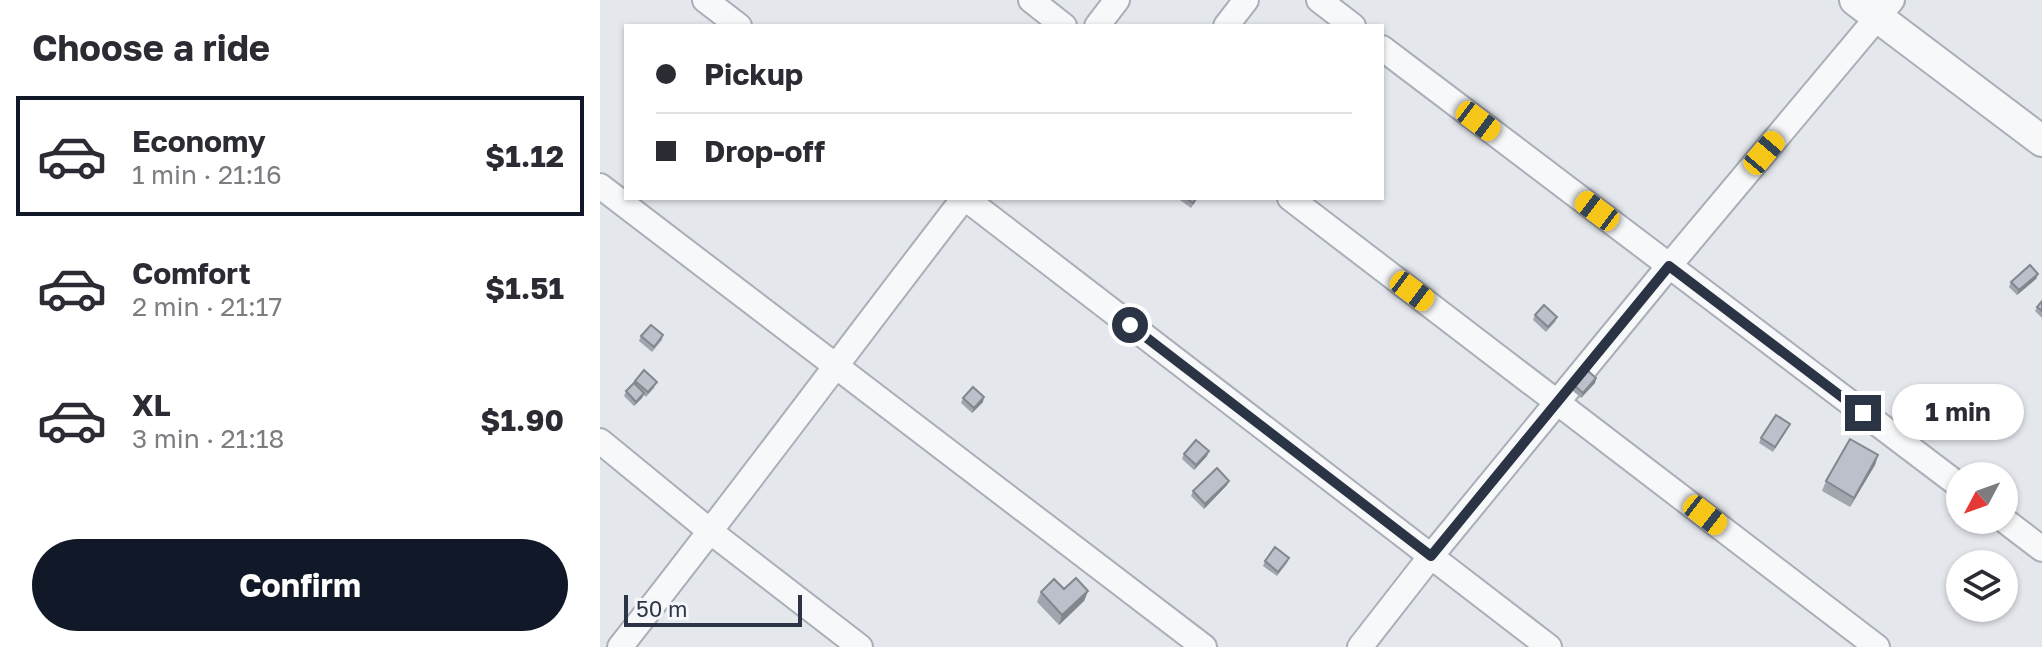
<!DOCTYPE html>
<html lang="en">
<head>
<meta charset="utf-8">
<style>
  :root { --surface:#fff; --page:#f7f7f7; --text:#2b2b33; --muted:#7c7c81; --line:#e1e1e2; --accent:#111827 }
  body { margin:0; font-family:"Golos Text",sans-serif; background:var(--page); color:var(--text); height:100vh; display:flex; flex-direction:column; font-size:30px; white-space:nowrap }
  * { box-sizing:border-box; margin:0 }
  p { font-size:26px; color:var(--muted) }
  .icon { flex:none; width:44px; height:44px; fill:none; stroke:currentColor; stroke-width:2; stroke-linecap:round; stroke-linejoin:round }
  .map { position:relative; flex:1; overflow:hidden }
  .side { display:flex; flex-direction:column; background:var(--surface); width:600px }
  .side>* { flex:none }
  .banner { position:absolute; left:24px; top:24px; width:760px; height:176px; border-radius:0px; box-shadow:0 2px 6px #0004; display:grid; align-content:center; height:176px; padding:0 32px; background:var(--surface) }
  .needle { width:52px; rotate:229deg }
  .fabs { position:absolute; left:1346px; top:462px; display:grid; gap:16px }
  .fabs a { display:grid; place-items:center; width:72px; height:72px; border-radius:50%; background:var(--surface); box-shadow:0 2px 6px #0004; font-size:40px }
  .scale { position:absolute; left:24px; bottom:20px; width:178px; box-sizing:border-box; padding-left:8px; border:4px solid #2b3445; border-top:0; font-size:22px; line-height:28px; white-space:nowrap; color:#2b3445; -webkit-text-stroke:6px #f4f6f9; paint-order:stroke }
  .end { position:absolute; width:36px; height:36px; margin:-18px; border:10px solid #2b3445; background:#fff; box-shadow:0 0 0 4px #fff }
  .from { border-radius:50% }
  .bubble { position:absolute; height:56px; border-radius:28px; background:var(--surface); box-shadow:0 2px 6px #0004; font-size:26px; font-weight:700; line-height:56px; text-align:center }
  .car { position:absolute; width:24px; height:48px; margin:-24px -12px; border-radius:10px; box-shadow:0 0 6px 2px #0007; background:linear-gradient(#f5c518 24%,#345 0 40%,#f5c518 0 76%,#345 0 86%,#f5c518 0) }
  .banner b { display:flex; align-items:center; gap:28px; height:76px; font-size:30px }
  .banner b+b { border-top:2px solid var(--line) }
  .banner i { width:20px; height:20px; background:var(--text) }
  ul { padding:0; list-style:none }
  li { display:flex; align-items:center; gap:24px; height:120px; margin:0 16px 12px; padding:0 16px; border:4px solid transparent; border-radius:0px }
  li div { flex:1 }
  li b { display:block; font-size:30px }
  li em { font-style:normal; font-weight:700 }
  li.current { border-color:var(--accent) }
  li>.icon { width:72px; height:72px; stroke-width:1.5 }
  h2 { padding:0 32px; font-size:36px; line-height:96px }
  .button { display:flex; gap:16px; margin-top:auto; padding:16px 32px }
  .button a { flex:1; height:92px; border-radius:48px; background:var(--accent); color:#fff; font-size:32px; font-weight:700; line-height:92px; text-align:center }
  main { display:flex; flex:1; min-height:0 }
  .map>svg:first-child { display:block }
  .lines { fill:none; stroke-linecap:round; stroke-linejoin:round }
  .minor-casing { stroke:#a9aeb7; stroke-width:28 }
  .tertiary-casing { stroke:#a9aeb7; stroke-width:34 }
  .minor { stroke:#f7f8fa; stroke-width:24 }
  .tertiary { stroke:#f7f8fa; stroke-width:30 }
  .wall { fill:#a1a5ae }
  .shaded-wall { fill:#83868d }
  .building { fill:#bbc0ca; stroke:#83868d; stroke-width:2 }
  .route { stroke:#2b3445; stroke-width:10 }
</style>
</head>
<body>
<main>
<section class="side">
<h2>Choose a ride</h2>
<ul>
<li class="current"><svg class="icon" aria-label="car" viewBox="0 0 24 24"><path d="M5 17H2v-5l4-1 3-4h7l3 4 3 1v5h-3M9 17h6M6 11h13"/><circle cx="7" cy="17" r="2"/><circle cx="17" cy="17" r="2"/></svg><div><b>Economy</b><p>1 min · 21:16</p></div><em>$1.12</em></li>
<li><svg class="icon" aria-label="car" viewBox="0 0 24 24"><path d="M5 17H2v-5l4-1 3-4h7l3 4 3 1v5h-3M9 17h6M6 11h13"/><circle cx="7" cy="17" r="2"/><circle cx="17" cy="17" r="2"/></svg><div><b>Comfort</b><p>2 min · 21:17</p></div><em>$1.51</em></li>
<li><svg class="icon" aria-label="car" viewBox="0 0 24 24"><path d="M5 17H2v-5l4-1 3-4h7l3 4 3 1v5h-3M9 17h6M6 11h13"/><circle cx="7" cy="17" r="2"/><circle cx="17" cy="17" r="2"/></svg><div><b>XL</b><p>3 min · 21:18</p></div><em>$1.90</em></li>
</ul>
<div class="button"><a>Confirm</a></div>
</section>
<div class="map">
<svg width="1442" height="647" viewBox="0 0 1442 647">
  <rect width="100%" height="100%" fill="#e4e7ec"/>
  <g class="lines">
    <defs>
      <path id="minor" d="M105,0L139,26
        M431,0L464,26
        M719,0L753,26
        M497,26L517,0
        M626,26L646,0
        M782,48L1360,486
        M0,186L604,647
        M365,198L949,647
        M690,198L1277,647
        M0,441L111,532L260,647
        M1404,520L1442,549
        M20,647C137,499 249,347 364,198
        M760,647L831,556L1069,266L1292,0"/>
      <path id="tertiary" d="M1255,0L1442,141"/>
    </defs>
    <use href="#minor" class="minor-casing"/>
    <use href="#tertiary" class="tertiary-casing"/>
    <use href="#minor" class="minor"/>
    <use href="#tertiary" class="tertiary"/>
  </g>
  <path class="wall" d="M577,198H598L591,208Z
    M1438,274L1436,279L1417,295L1409,287L1411,282Z
    M1442,301V318L1435,311L1437,307Z
    M935,315L957,317L955,322L946,332L933,320Z
    M63,335L62,340L52,352L39,341L41,336Z
    M996,378L995,383L981,398L972,390L974,385Z
    M35,381L55,387L46,397L44,395L42,398L34,406L24,396L26,391Z
    M363,398L383,402L372,413L361,403Z
    M1188,428L1173,452L1159,443L1161,438Z
    M584,454L607,456L594,470L582,459Z
    M1278,455L1275,465L1250,507L1222,491L1226,481Z
    M627,485L604,509L591,496L593,491Z
    M689,558L687,563L677,576L663,566L665,561Z
    M464,589L488,591L484,601L459,625L437,602L441,592Z"/>
  <path class="shaded-wall" d="M1438,274L1436,279L1417,295L1419,290Z
    M996,378L995,383L981,398L983,393Z
    M44,393L42,398L34,406L36,402Z
    M384,397L383,402L372,413L374,408Z
    M609,451L607,456L594,470L596,465Z
    M1278,455L1275,465L1250,507L1254,498Z
    M629,481L627,485L604,509L605,504Z
    M488,591L484,601L459,625L462,615Z"/>
  <path class="building" d="M586,198H596L593,203Z
    M1430,265L1438,274L1419,290L1411,282Z
    M1442,301V311L1437,307Z
    M944,305L957,317L948,327L935,315Z
    M51,325L63,335L54,347L41,336Z
    M44,370L57,382L48,392L35,381Z
    M987,370L996,378L983,393L974,385Z
    M34,383L44,393L36,402L26,391Z
    M373,387L384,397L374,408L363,398Z
    M1176,415L1190,424L1175,447L1161,438Z
    M1250,439L1278,455L1254,498L1226,481Z
    M596,440L609,451L596,465L584,454Z
    M617,468L629,481L605,504L593,491Z
    M675,547L689,558L678,572L665,561Z
    M476,578L488,591L462,615L441,592L454,579L464,589Z"/>
  <g class="lines">
    <path class="route" d="M530,325L831,556L1069,266L1263,413"/>
  </g>
</svg>
<div class="fabs">
<a><svg class="needle" viewBox="-14 -14 28 28"><path d="M0-13l5 13h-10z" fill="#e53935"/><path d="M0 13l5-13h-10z" fill="#7c7c81"/></svg></a>
<a><svg class="icon" aria-label="layers" viewBox="0 0 24 24"><path d="M12 4l9 5-9 5-9-5zM3 14l9 5 9-5"/></svg></a>
</div>
<div class="scale">50 m</div>
<i class="end from" style="left:530px;top:325px"></i>
<i class="end" style="left:1263px;top:413px"></i>
<div class="bubble" style="left:1292px;top:384px;width:132px">1 min</div>
<i class="car" style="left:878px;top:121px;rotate:127deg"></i>
<i class="car" style="left:1164px;top:153px;rotate:40deg"></i>
<i class="car" style="left:997px;top:211px;rotate:307deg"></i>
<i class="car" style="left:812px;top:291px;rotate:127deg"></i>
<i class="car" style="left:1105px;top:515px;rotate:128deg"></i>
<div class="banner">
<b><i class="from"></i>Pickup</b>
<b><i></i>Drop-off</b>
</div>
</div>
</main>
</body>
</html>
